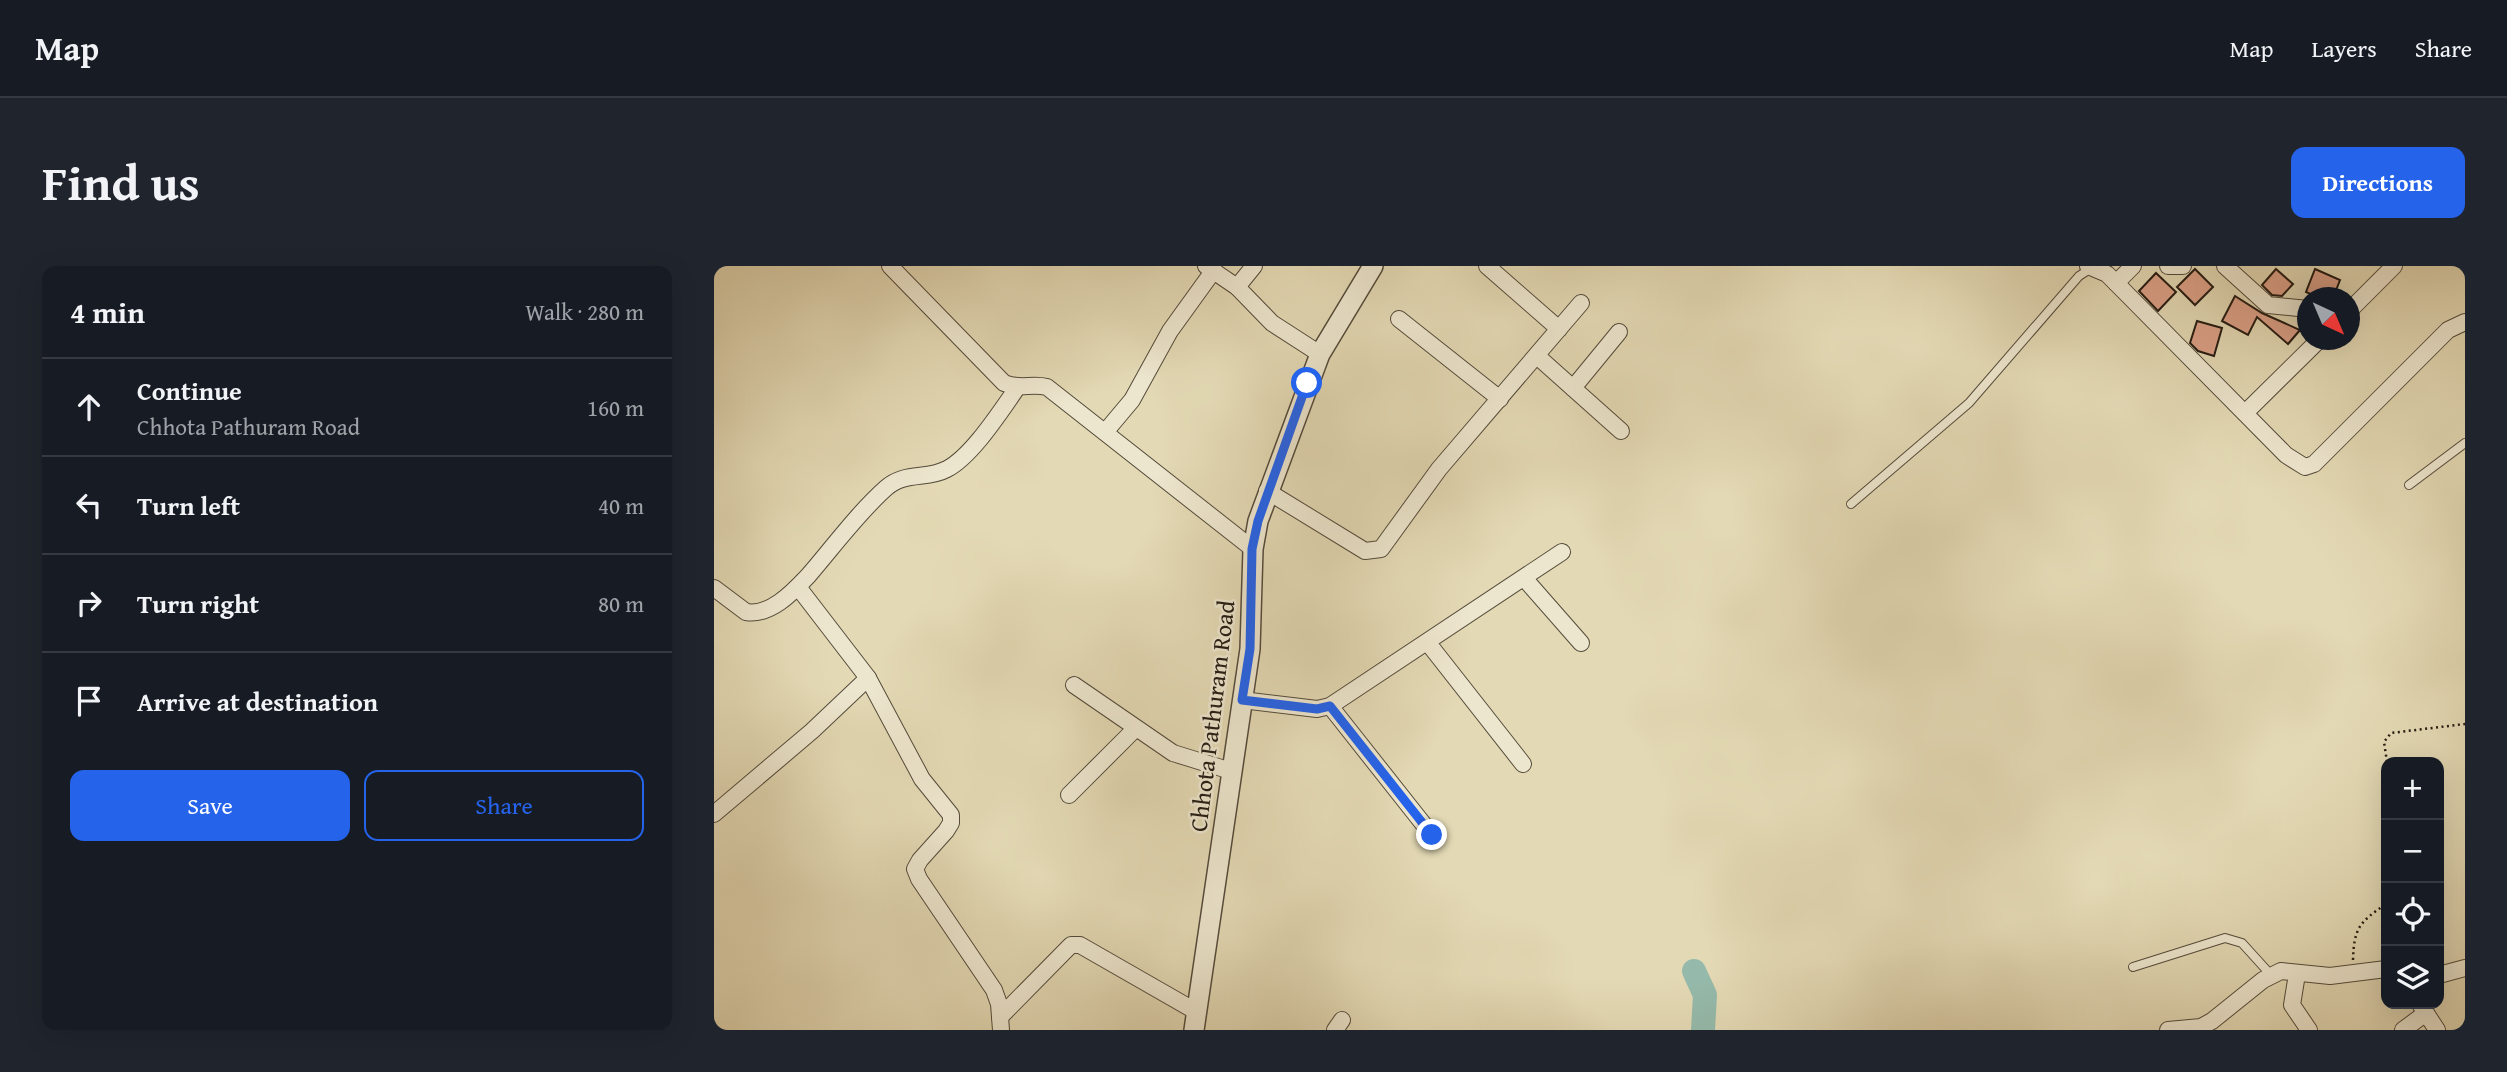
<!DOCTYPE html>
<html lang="en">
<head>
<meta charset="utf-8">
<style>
  :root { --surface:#171b24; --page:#20242c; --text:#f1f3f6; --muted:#9ea1a6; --line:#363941; --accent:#2563eb }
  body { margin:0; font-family:"Gentium Book Plus",serif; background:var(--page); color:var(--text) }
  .controls { position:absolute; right:21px; bottom:21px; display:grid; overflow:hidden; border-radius:14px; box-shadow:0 7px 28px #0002 }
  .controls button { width:63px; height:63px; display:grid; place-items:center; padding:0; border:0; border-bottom:2px solid var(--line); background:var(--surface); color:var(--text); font:35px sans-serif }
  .compass { position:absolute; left:1583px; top:21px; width:63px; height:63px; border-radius:50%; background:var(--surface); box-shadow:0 7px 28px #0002; rotate:136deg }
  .stop { position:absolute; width:21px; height:21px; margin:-16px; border:5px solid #2563eb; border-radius:50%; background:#fff }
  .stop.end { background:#2563eb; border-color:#fff; box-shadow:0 2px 7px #0008 }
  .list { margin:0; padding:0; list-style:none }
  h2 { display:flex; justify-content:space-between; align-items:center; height:91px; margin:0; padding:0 28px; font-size:30px }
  h2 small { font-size:23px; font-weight:400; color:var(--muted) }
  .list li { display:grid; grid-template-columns:46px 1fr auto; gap:21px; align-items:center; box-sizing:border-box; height:98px; padding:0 28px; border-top:2px solid var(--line) }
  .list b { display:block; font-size:26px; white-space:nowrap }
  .list p { margin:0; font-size:23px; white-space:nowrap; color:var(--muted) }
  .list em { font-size:23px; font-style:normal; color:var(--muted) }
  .actions { display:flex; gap:14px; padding:21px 28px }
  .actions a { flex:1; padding:16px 0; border:2px solid var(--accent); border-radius:14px; text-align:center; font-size:24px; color:var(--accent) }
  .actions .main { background:var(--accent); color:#fff }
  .icon { flex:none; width:38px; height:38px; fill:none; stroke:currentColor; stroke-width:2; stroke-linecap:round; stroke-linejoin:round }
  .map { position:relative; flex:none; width:1751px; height:764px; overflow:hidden; border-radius:14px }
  header { display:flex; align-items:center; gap:42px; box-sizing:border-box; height:98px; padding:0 35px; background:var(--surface); border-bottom:2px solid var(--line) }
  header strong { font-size:33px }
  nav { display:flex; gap:38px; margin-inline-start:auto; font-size:24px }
  .intro { display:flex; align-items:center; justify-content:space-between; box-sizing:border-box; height:168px; padding:0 42px }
  h1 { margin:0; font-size:49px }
  .button { padding:18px 32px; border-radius:14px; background:var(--accent); color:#fff; font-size:24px; font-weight:700 }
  main { display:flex; gap:42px; padding:0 42px }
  aside { flex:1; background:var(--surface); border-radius:14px; box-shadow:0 7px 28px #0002 }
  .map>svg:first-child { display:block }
</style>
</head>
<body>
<header>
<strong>Map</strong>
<nav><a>Map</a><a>Layers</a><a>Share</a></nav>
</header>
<div class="intro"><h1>Find us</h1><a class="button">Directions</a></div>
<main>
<aside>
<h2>4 min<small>Walk · 280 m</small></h2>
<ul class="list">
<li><svg class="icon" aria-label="ahead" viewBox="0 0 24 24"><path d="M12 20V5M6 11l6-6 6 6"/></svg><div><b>Continue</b><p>Chhota Pathuram Road</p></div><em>160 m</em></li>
<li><svg class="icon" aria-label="left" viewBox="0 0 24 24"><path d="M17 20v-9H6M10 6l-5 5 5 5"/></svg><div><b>Turn left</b></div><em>40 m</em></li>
<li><svg class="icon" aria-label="right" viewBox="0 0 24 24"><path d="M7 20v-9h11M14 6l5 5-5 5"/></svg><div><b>Turn right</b></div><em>80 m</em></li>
<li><svg class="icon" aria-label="arrive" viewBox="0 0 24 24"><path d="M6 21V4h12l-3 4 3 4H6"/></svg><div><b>Arrive at destination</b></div></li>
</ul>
<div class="actions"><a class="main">Save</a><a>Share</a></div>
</aside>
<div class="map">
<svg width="1751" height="764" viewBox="0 0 1751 764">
  <rect width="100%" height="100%" fill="#e3d9b4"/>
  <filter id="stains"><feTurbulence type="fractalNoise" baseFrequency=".00286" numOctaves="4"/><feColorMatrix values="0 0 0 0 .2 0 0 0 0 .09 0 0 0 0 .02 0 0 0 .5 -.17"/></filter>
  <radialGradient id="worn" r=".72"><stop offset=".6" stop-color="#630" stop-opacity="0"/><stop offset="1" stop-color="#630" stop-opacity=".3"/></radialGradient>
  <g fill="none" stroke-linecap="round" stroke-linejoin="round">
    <!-- river -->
    <polyline stroke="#95baab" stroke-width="24" points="980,705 991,729 989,764"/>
  </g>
  <!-- building -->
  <g fill="#dca188" stroke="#251c13" stroke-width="2">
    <polygon points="1481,3 1499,21 1481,39 1463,21"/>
    <polygon points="1562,3 1579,18 1568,30 1558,29 1548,19"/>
    <polygon points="1601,3 1626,14 1619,32 1605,32 1592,26"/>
    <polygon points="1442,7 1462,26 1444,45 1425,25"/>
    <polygon points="1521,30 1548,47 1586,64 1574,78 1543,51 1534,69 1508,55"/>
    <polygon points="1483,55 1508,62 1500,90 1484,85 1476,77"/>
  </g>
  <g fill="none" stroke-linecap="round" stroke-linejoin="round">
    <!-- service casing -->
    <g stroke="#544b3b" stroke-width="10">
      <g id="service">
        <polyline points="1695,219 1751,177"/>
        <polyline points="1137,238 1255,137 1365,10 1379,1"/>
        <polyline points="1419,701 1511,672 1528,677 1557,709"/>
      </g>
    </g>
    <!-- minor casing -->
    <g stroke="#544b3b" stroke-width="18">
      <g id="minor">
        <path d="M176 0 290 117C306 124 317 117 333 121L539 283"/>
        <polyline points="492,0 523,21 558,57 606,88"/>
        <polyline points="773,0 845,63"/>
        <polyline points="1374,0 1393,8 1402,17 1572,189 1591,201 1600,198 1734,64 1751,56"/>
        <polyline points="1454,0 1469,0"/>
        <polyline points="1511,0 1554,39 1594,43"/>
        <polyline points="1402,17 1419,0"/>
        <polyline points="523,21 540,0"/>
        <polyline points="1636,44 1680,0"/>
        <polyline points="685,53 786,133"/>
        <polyline points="823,90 907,165"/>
        <polyline points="859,122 905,66"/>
        <polyline points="1531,147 1605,74"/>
        <polyline points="392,165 418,134 456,65 500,4"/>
        <polyline points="553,225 651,285 667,283 725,203 867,37"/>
        <polyline points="810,312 867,377"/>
        <polyline points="84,321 154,412 208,513 237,549 237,557 232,565 206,594 201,603 205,613 280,724 285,738 287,764"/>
        <path d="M0 322 32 346C56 350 78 327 94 310 119 281 144 247 172 222 191 205 213 214 233 203 258 190 286 146 303 122"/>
        <polyline points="714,377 809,498"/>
        <polyline points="360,419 459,487 517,505"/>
        <polyline points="528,434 603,443 616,440 848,286"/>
        <polyline points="616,440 718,569"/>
        <polyline points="355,529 421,463"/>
        <polyline points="0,548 98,465 154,412"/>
        <polyline points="1583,708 1578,739 1595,764"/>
        <polyline points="1725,709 1751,702"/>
        <polyline points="1706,738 1723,764"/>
        <polyline points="286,751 357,679 366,679 483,746"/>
        <polyline points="621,764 628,754"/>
        <polyline points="1454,764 1487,761 1498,755 1549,714 1567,705 1616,710 1672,703"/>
        <polyline points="1689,764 1712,747"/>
      </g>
    </g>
    <!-- tertiary casing -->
    <g stroke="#544b3b" stroke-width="22">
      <polyline id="tertiary" points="480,764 536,383 539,283 544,255 606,88 659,0"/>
    </g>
    <!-- path -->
    <g stroke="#251c13" stroke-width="2.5" stroke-dasharray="2 3.5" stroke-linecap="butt">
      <polyline points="1673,496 1670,476 1677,467 1751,458"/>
      <path d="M1639 694C1640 661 1646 656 1672 638"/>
    </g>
    <!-- service -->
    <use href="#service" stroke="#ede6ce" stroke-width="8"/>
    <!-- minor -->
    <use href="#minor" stroke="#ede6ce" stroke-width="16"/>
    <!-- tertiary -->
    <use href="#tertiary" stroke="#ede6ce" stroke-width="19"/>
  </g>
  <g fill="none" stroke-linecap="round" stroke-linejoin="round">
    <!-- route -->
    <polyline stroke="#2563eb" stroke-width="9" points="593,117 544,255 538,283 536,383 528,434 603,443 616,440 718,569"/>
  </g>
  <g text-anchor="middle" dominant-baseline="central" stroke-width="5" stroke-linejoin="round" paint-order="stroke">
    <!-- street labels -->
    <g font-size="24" fill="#251c13" stroke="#ede6ce">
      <text transform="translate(498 450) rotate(-83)">Chhota Pathuram Road</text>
    </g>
  </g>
  <rect width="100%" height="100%" filter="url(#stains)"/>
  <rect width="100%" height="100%" fill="url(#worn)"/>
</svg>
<div class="controls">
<button>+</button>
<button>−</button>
<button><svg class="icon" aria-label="locate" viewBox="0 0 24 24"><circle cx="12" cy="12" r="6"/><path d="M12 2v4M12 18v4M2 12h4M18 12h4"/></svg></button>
<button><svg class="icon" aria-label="layers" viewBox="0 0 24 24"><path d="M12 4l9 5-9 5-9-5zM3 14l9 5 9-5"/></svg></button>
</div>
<svg class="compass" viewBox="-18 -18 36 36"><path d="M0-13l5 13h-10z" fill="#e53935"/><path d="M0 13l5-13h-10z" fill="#9ea1a6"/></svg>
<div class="stop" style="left:593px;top:117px"></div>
<div class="stop end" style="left:718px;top:569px"></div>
</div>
</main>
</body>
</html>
